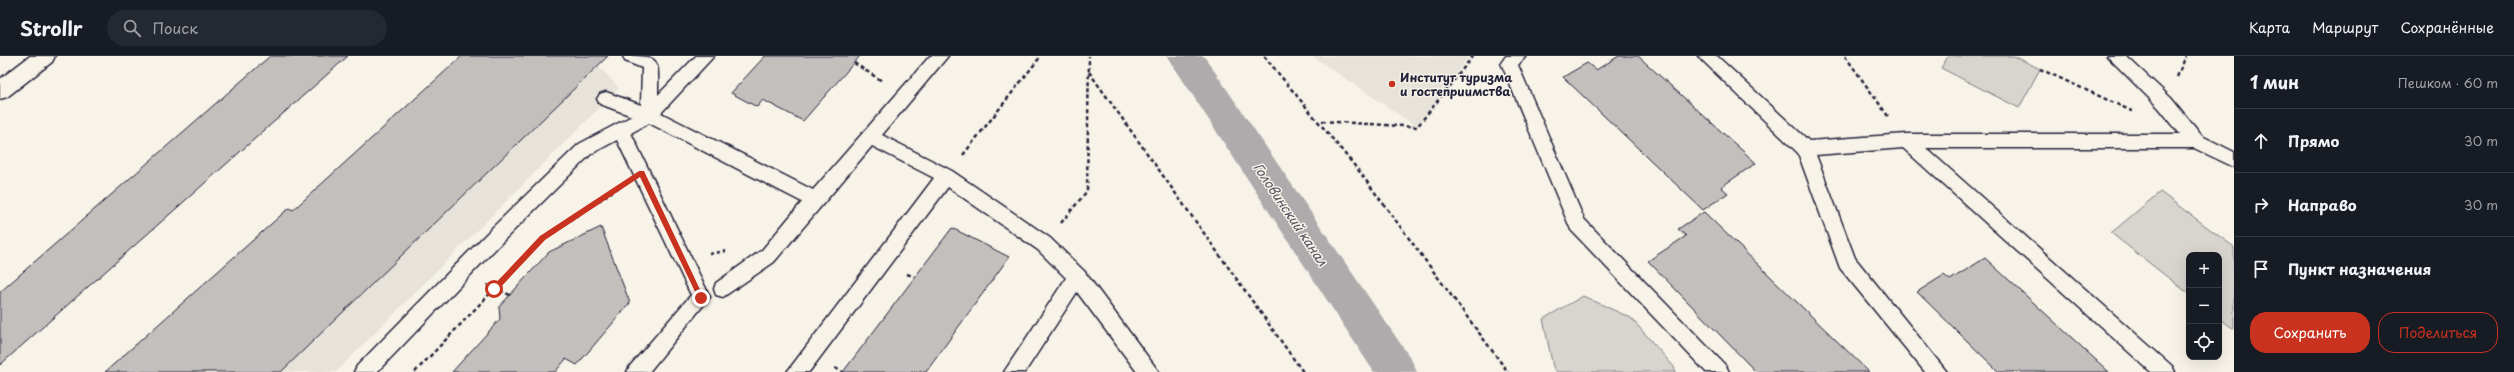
<!DOCTYPE html>
<html lang="ru">
<head>
<meta charset="utf-8">
<style>
  :root { --surface:#171b24; --page:#242831; --text:#f1f3f6; --muted:#9ea1a6; --line:#363941; --accent:#c8321e }
  body { margin:0; font-family:"Playpen Sans",sans-serif; background:var(--page); color:var(--text) }
  .controls { position:absolute; right:12px; bottom:12px; display:grid; overflow:hidden; border-radius:8px; box-shadow:0 4px 16px #0002 }
  .controls button { width:36px; height:36px; display:grid; place-items:center; padding:0; border:0; border-bottom:1px solid var(--line); background:var(--surface); color:var(--text); font:20px sans-serif }
  .stop { position:absolute; width:12px; height:12px; margin:-9px; border:3px solid #c8321e; border-radius:50%; background:#fff }
  .stop.end { background:#c8321e; border-color:#fff; box-shadow:0 1px 4px #0008 }
  .list { margin:0; padding:0; list-style:none }
  h2 { display:flex; justify-content:space-between; align-items:center; height:52px; margin:0; padding:0 16px; font-size:17px }
  h2 small { font-size:13px; font-weight:400; color:var(--muted) }
  .list li { display:grid; grid-template-columns:26px 1fr auto; gap:12px; align-items:center; box-sizing:border-box; height:64px; padding:0 16px; border-top:1px solid var(--line) }
  .list b { display:block; font-size:15px; white-space:nowrap }
  .list em { font-size:13px; font-style:normal; color:var(--muted) }
  .actions { display:flex; gap:8px; padding:12px 16px }
  .actions a { flex:1; padding:9px 0; border:1px solid var(--accent); border-radius:16px; text-align:center; font-size:14px; color:var(--accent) }
  .actions .main { background:var(--accent); color:#fff }
  .icon { flex:none; width:22px; height:22px; fill:none; stroke:currentColor; stroke-width:2; stroke-linecap:round; stroke-linejoin:round }
  .map { position:relative; flex:none; width:2234px; height:316px; overflow:hidden }
  header { display:flex; align-items:center; gap:24px; box-sizing:border-box; height:56px; padding:0 20px; background:var(--surface); border-bottom:1px solid var(--line) }
  header strong { font-size:19px }
  nav { display:flex; gap:22px; margin-inline-start:auto; font-size:14px }
  .search { width:280px; height:36px; background:var(--page); display:flex; align-items:center; gap:10px; box-sizing:border-box; padding:0 14px; border-radius:22px; color:var(--muted); font-size:15px }
  main { display:flex }
  aside { flex:1; background:var(--surface) }
  .map>svg:first-child { display:block }
</style>
</head>
<body>
<header>
<strong>Strollr</strong>
<div class="search"><svg class="icon" aria-label="search" viewBox="0 0 24 24"><circle cx="10" cy="10" r="6"/><path d="M15 15l6 6"/></svg>Поиск</div>
<nav><a>Карта</a><a>Маршрут</a><a>Сохранённые</a></nav>
</header>
<main>
<div class="map">
<svg width="2234" height="316" viewBox="0 0 2234 316">
  <rect width="100%" height="100%" fill="#f7f3e8"/>
  <filter id="ink" filterUnits="userSpaceOnUse"><feTurbulence type="fractalNoise" baseFrequency=".025" numOctaves="2"/><feDisplacementMap in="SourceGraphic" scale="8" xChannelSelector="R" yChannelSelector="G"/><feConvolveMatrix kernelMatrix="1 2 1 2 8 2 1 2 1" color-interpolation-filters="sRGB"/></filter>
  <g filter="url(#ink)">
    <!-- built -->
    <g fill="#e7e3db">
      <polygon points="1312,0 1469,0 1417,71"/>
      <polygon points="598,9 619,32 336,316 241,316"/>
    </g>
    <!-- green -->
    <g fill="#d8d5cf" stroke="#7d7c85">
      <polygon points="1948,0 2014,0 2040,13 2019,52 1941,12"/>
      <polygon points="2160,136 2234,191 2234,273 2219,262 2219,199 2189,199 2189,238 2111,177"/>
      <polygon points="1583,240 1631,262 1674,311 1676,316 1557,316 1553,311 1543,263"/>
    </g>
    <g fill="none" stroke-linecap="round" stroke-linejoin="round">
      <!-- canal -->
      <polygon fill="#aeabad" fill-rule="evenodd" points="1167,0 1204,0 1411,303 1417,316 1374,316"/>
    </g>
    <!-- building -->
    <g fill="#c2bfbd" stroke="#22223b">
      <polygon points="270,0 348,0 0,309 0,236"/>
      <polygon points="462,0 608,0 281,316 105,316 289,152 293,154"/>
      <polygon points="765,0 860,0 803,65 763,44 757,51 731,37"/>
      <polygon points="1619,0 1638,0 1756,107 1721,131 1728,137 1703,154 1563,21 1587,7 1596,14"/>
      <polygon points="1704,156 1869,316 1756,316 1648,205 1686,180 1678,173"/>
      <polygon points="601,171 630,247 577,309 566,303 555,316 452,316 500,263 499,251 549,196"/>
      <polygon points="952,172 1009,201 926,316 843,316"/>
      <polygon points="1985,202 2109,316 1999,316 1917,236 1944,219 1950,224"/>
    </g>
    <g fill="none" stroke-linecap="round" stroke-linejoin="round">
      <!-- service casing -->
      <g stroke="#22223b" stroke-width="3">
        <g id="service">
          <path d="M623 0C662 0 658 2 658 39L696 0H714L661 57 813 134 930 0H948L882 79 952 115 1050 182 1084 215 1159 316H1137L1077 236 1025 316H1004L1066 222 1038 194 948 131 809 316H787L934 122 872 90 774 206 723 241 716 239 714 233 716 227 762 194 802 146 649 67 631 77 710 241 649 316H627L630 310 691 239 617 84 591 98 505 183 377 316H354L357 310 493 171 579 88 632 60 600 48 597 43 600 38 606 36 641 49 642 12 625 5Z"/>
          <polygon points="1506,0 1526,0 1518,9 1584,163 1726,310 1729,316 1706,316 1571,174 1501,7"/>
          <polygon points="1698,0 1717,0 1809,85 1906,78 2180,78 2159,52 2107,0 2126,0 2171,42 2202,80 2234,96 2234,111 2194,92 1926,92 2172,310 2175,316 2151,316 1903,92 1816,99 1855,202 1947,316 1925,316 1840,212 1798,97"/>
        </g>
      </g>
      <!-- secondary casing -->
      <g stroke="#22223b" stroke-width="3">
        <polygon id="secondary" points="30,0 55,0 52,6 7,41 0,43 0,23"/>
      </g>
      <!-- path -->
      <g stroke="#22223b" stroke-width="2.5" stroke-dasharray="4 3" stroke-linecap="butt">
        <polyline points="1264,0 1359,115 1508,316"/>
        <polyline points="1845,0 1888,60"/>
        <polyline points="854,7 882,25"/>
        <polyline points="2040,13 2134,56"/>
        <polyline points="1089,16 1303,316"/>
        <polyline points="2177,21 2186,0"/>
        <polyline points="1322,65 1417,71 1473,0"/>
        <polyline points="963,99 1041,0"/>
        <polyline points="1061,167 1087,135 1089,0"/>
        <polyline points="709,198 726,195"/>
        <polyline points="907,218 915,221"/>
        <polyline points="487,229 510,239"/>
        <polyline points="835,312 843,316"/>
        <polyline points="415,316 543,182 619,131"/>
      </g>
      <!-- service -->
      <use href="#service" fill="#f7f3e8" fill-rule="evenodd"/>
      <!-- secondary -->
      <use href="#secondary" fill="#f7f3e8" fill-rule="evenodd"/>
    </g>
  </g>
  <!-- route -->
  <polygon fill="#c8321e" points="639,115 644,115 704,242 703,244 699,244 640,121 545,184 497,235 492,235 492,231 540,180"/>
  <!-- markers -->
  <circle fill="#c8321e" stroke="#f7f3e8" stroke-width="1.5" cx="1392" cy="28" r="4"/>
  <g text-anchor="middle" dominant-baseline="central" stroke-width="3" stroke-linejoin="round" paint-order="stroke">
    <!-- poi labels -->
    <g font-size="12" font-weight="bold" fill="#22223b" stroke="#f7f3e8" text-anchor="start">
      <text x="1400" y="21">Институт туризма<tspan x="1400" dy="14">и гостеприимства</tspan></text>
    </g>
    <!-- water labels -->
    <g font-size="13" font-style="italic" fill="#535263" stroke="#f7f3e8">
      <text transform="translate(1291 158) rotate(56)">Головинский канал</text>
    </g>
  </g>
</svg>
<div class="controls">
<button>+</button>
<button>−</button>
<button><svg class="icon" aria-label="locate" viewBox="0 0 24 24"><circle cx="12" cy="12" r="6"/><path d="M12 2v4M12 18v4M2 12h4M18 12h4"/></svg></button>
</div>
<div class="stop" style="left:494px;top:233px"></div>
<div class="stop end" style="left:701px;top:242px"></div>
</div>
<aside>
<h2>1 мин<small>Пешком · 60 m</small></h2>
<ul class="list">
<li><svg class="icon" aria-label="ahead" viewBox="0 0 24 24"><path d="M12 20V5M6 11l6-6 6 6"/></svg><div><b>Прямо</b></div><em>30 m</em></li>
<li><svg class="icon" aria-label="right" viewBox="0 0 24 24"><path d="M7 20v-9h11M14 6l5 5-5 5"/></svg><div><b>Направо</b></div><em>30 m</em></li>
<li><svg class="icon" aria-label="arrive" viewBox="0 0 24 24"><path d="M6 21V4h12l-3 4 3 4H6"/></svg><div><b>Пункт назначения</b></div></li>
</ul>
<div class="actions"><a class="main">Сохранить</a><a>Поделиться</a></div>
</aside>
</main>
</body>
</html>
